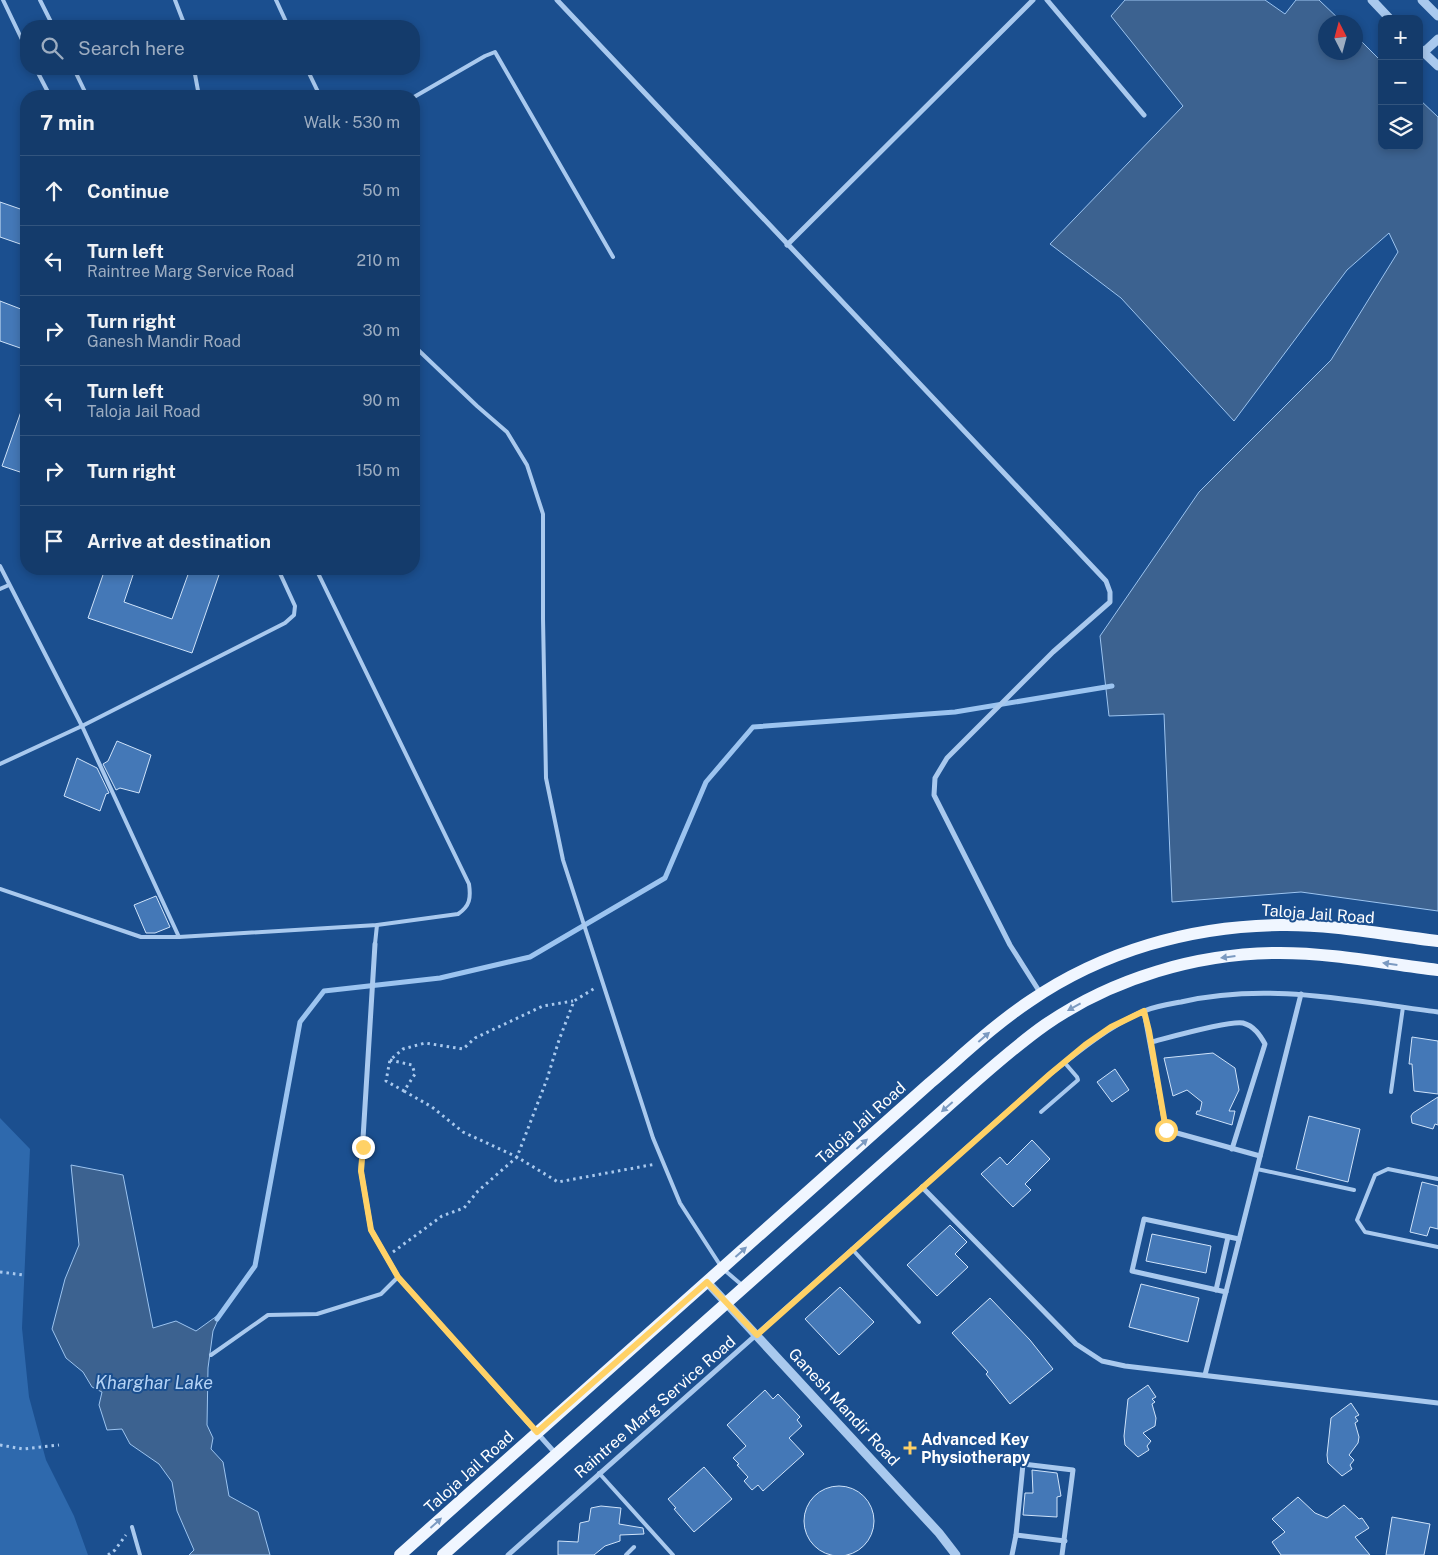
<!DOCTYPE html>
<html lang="en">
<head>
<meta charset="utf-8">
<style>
  :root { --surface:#143b6b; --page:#214673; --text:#f1f3f6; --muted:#9dadc1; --line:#33557e }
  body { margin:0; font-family:"Public Sans",sans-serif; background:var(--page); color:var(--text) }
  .controls { position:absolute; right:15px; top:15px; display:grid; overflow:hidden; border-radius:10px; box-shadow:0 2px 8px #0003 }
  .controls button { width:45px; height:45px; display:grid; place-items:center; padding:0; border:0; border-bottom:1px solid var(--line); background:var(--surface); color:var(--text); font:25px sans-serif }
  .compass { position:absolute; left:1318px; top:15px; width:45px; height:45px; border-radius:50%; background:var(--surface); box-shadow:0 2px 8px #0003; rotate:354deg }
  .stop { position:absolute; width:15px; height:15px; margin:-11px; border:4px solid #ffd166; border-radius:50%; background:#fff }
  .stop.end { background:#ffd166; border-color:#fff; box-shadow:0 1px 5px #0008 }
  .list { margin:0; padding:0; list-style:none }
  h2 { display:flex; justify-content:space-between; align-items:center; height:65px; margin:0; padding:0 20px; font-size:21px }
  h2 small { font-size:16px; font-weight:400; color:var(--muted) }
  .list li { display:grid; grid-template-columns:32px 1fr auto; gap:15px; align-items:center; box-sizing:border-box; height:70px; padding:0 20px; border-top:1px solid var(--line) }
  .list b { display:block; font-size:19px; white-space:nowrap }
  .list p { margin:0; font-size:16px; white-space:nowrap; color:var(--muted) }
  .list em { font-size:16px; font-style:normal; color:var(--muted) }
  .icon { flex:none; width:28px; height:28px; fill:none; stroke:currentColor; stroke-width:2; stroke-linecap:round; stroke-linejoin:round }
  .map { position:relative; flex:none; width:1438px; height:1555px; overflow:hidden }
  .search { position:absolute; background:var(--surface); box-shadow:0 2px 8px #0003; left:20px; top:20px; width:400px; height:55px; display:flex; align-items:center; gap:12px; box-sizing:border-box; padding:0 18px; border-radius:20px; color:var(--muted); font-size:19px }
  .panel { position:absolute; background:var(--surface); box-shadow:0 2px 8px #0003; left:20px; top:90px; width:400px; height:485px; border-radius:20px }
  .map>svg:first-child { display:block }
</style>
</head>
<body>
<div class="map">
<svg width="1438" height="1555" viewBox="0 0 1438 1555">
  <rect width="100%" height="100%" fill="#1b4f8f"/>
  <!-- green -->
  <polygon fill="#2e69ad" points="0,1118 30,1149 22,1328 29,1397 46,1460 74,1516 88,1555 0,1555"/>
  <!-- water -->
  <g fill="#3c6290" stroke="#9cc4f0">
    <polygon points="1125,0 1265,0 1285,14 1296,0 1319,0 1342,22 1326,22 1326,52 1356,52 1356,36 1382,62 1382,146 1419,146 1419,99 1438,117 1438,911 1301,892 1172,902 1164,714 1109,716 1100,636 1199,492 1331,360 1398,252 1389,233 1347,270 1234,421 1121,298 1050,244 1183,106 1111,16"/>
    <polygon points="71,1165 123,1175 153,1328 176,1321 196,1331 221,1313 213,1331 208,1368 207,1425 213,1438 211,1449 223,1462 229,1496 258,1512 270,1555 189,1555 194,1550 177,1511 172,1482 159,1464 130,1444 122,1429 107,1430 99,1405 102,1392 92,1387 83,1372 66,1358 52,1329 65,1279 79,1245"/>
  </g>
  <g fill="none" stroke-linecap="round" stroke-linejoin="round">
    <!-- stream -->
    <polyline stroke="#9cc4f0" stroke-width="5" points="217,1319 255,1266 300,1022 324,991 440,978 530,957 665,878 706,782 753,727 955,712 1112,686"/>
  </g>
  <!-- building -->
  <g fill="#4478b7" stroke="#cfe3fa">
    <polygon points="0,202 26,211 26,246 0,237"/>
    <polygon points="0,301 26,311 26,350 0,341"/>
    <polygon points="24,403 26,404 26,474 2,466"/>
    <polygon points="105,569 135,569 124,602 172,619 190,569 221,569 192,653 88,618"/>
    <polygon points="117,741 151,755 139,793 120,788 116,790 103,764 108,761"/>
    <polygon points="77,758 97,768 109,793 106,794 100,811 64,796"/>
    <polygon points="156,896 170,927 155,933 146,933 134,905"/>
    <polygon points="1412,1037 1438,1041 1438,1094 1414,1091 1412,1064 1409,1064"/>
    <polygon points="1213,1053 1235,1068 1239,1090 1229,1111 1235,1111 1232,1125 1196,1114 1197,1111 1200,1111 1202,1102 1187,1090 1173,1096 1164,1058"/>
    <polygon points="1115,1069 1129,1090 1112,1102 1097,1082"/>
    <polygon points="1438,1097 1438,1125 1435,1124 1433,1129 1412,1123 1411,1116 1413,1113"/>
    <polygon points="1309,1116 1360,1129 1348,1182 1296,1169"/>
    <polygon points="1032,1140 1050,1159 1025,1184 1031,1190 1013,1207 981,1174 1000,1157 1007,1165"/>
    <polygon points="1422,1182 1438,1186 1438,1229 1430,1227 1427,1236 1410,1232"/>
    <polygon points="950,1225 967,1242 955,1254 968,1267 937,1296 907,1265"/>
    <polygon points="1152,1234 1211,1246 1206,1273 1146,1261"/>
    <polygon points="1141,1284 1199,1298 1188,1342 1129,1327"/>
    <polygon points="840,1287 874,1322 839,1355 805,1319"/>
    <polygon points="990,1298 1030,1340 1053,1369 1010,1404 986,1374 988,1372 952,1333"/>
    <polygon points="1148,1385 1156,1397 1152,1399 1155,1402 1152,1404 1156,1418 1155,1426 1143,1433 1151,1441 1147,1446 1149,1450 1138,1457 1125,1445 1124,1436 1128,1399"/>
    <polygon points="765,1390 773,1399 778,1394 800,1417 797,1420 802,1426 789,1438 804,1454 763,1491 758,1485 752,1490 744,1481 748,1477 737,1465 739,1464 733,1458 746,1446 727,1425"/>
    <polygon points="1351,1403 1359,1415 1355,1417 1358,1421 1355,1423 1359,1437 1358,1443 1349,1455 1354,1460 1350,1465 1352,1469 1342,1476 1328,1463 1327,1455 1331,1418"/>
    <polygon points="704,1467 732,1499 694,1532 674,1509 676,1508 668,1499"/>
    <polygon points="1032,1470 1057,1473 1061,1496 1057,1497 1057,1517 1023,1515 1025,1493 1033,1493"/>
    <circle cx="839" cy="1521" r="35"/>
    <polygon points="1298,1497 1315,1513 1327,1518 1344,1505 1359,1519 1362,1518 1369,1528 1355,1537 1370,1555 1281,1555 1272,1542 1285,1532 1272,1519"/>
    <polygon points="601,1506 621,1508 619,1524 643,1528 644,1534 620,1535 620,1541 605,1546 594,1555 558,1555 558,1541 578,1542 580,1523 589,1521 591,1508"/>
    <polygon points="1392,1517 1430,1524 1424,1555 1386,1555"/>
  </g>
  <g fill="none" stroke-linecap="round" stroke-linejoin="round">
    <!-- path -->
    <g stroke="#a9c9ee" stroke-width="3" stroke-dasharray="2.5 4" stroke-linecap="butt">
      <polyline points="390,1060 412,1065 415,1074 404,1091 386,1081 390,1060 403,1049 425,1043 463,1049 475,1038 543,1006 573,1001"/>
      <polyline points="404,1091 432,1107 463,1132 517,1157 558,1182 656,1164"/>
      <polyline points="393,1252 442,1216 464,1208 478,1191 517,1157 547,1079 559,1040 574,1001 595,988"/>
      <polyline points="0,1272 24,1275"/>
      <polyline points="0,1445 23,1449 59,1445"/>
      <polyline points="108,1555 115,1550 126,1535"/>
    </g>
    <!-- service -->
    <g stroke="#a9c9ee" stroke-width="4">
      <polyline points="3,0 26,48"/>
      <polyline points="40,0 53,26"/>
      <polyline points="175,0 185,26"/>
      <polyline points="276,0 288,26"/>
      <polyline points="36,69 50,96"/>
      <polyline points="74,69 87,96"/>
      <polyline points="194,69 199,96"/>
      <polyline points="307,69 320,96"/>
      <polyline points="414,97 485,56 495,52 613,257"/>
      <polyline points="414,346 477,406 507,432 527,465 543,514 543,619 546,778 563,860 653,1138 680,1203 722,1268 743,1286"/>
      <polyline points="0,566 82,726 179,937"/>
      <polyline points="0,589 9,585"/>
      <polyline points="0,764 82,726 285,623 294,615 295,606 278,569"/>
      <path d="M0 889 141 937H179L377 925 458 914C470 906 471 898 469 884L316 569"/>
      <polyline points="375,944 377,925"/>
      <polyline points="1391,1092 1403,1007"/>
      <polyline points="1041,1112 1078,1080 1077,1077 1064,1062"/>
      <polyline points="1257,1169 1354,1190"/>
      <polyline points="1438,1179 1388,1169 1375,1175 1357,1220 1365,1232 1438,1247"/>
      <polyline points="852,1249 919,1322"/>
      <polyline points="211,1355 268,1315 317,1314 381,1294 398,1277"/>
      <polyline points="599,1473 673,1555"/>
      <polyline points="132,1527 140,1555"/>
      <polyline points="626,1555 634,1547"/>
    </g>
    <!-- minor -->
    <g stroke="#a9c9ee" stroke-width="5">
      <polyline points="557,0 1106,581 1110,592 1110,602 1053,652 947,758 935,778 934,795 1010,945 1041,994"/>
      <polyline points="1047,0 1144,115"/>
      <polyline points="787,245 1033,0"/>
      <polyline points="375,944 361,1171 371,1230 398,1277 556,1454"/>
      <polyline points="1144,1011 1166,1130 1260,1156"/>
      <path d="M1151 1042C1167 1038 1230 1020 1243 1023 1254 1026 1260 1035 1265 1044L1232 1149"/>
      <polyline points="922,1187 1076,1344 1102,1361 1125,1366 1438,1403"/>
      <polyline points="1216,1290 1228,1237"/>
      <polyline points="1226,1292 1132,1271 1144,1219 1239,1239"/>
      <polyline points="1205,1375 1301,994"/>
      <polyline points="1016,1535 1065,1541"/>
      <path d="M508 1555 1050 1074C1080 1050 1109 1026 1144 1011 1156 1006 1170 1004 1181 1002 1268 982 1351 1001 1438 1012"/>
      <polyline points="1012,1555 1016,1535 1023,1464 1073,1470 1062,1555"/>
    </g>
    <!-- tertiary -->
    <g stroke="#a9c9ee" stroke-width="9">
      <polyline points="1372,0 1390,19"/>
      <polyline points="1422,0 1438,16"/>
      <polyline points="1419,48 1438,66"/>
      <polyline points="1424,52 1438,39"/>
      <polyline points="707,1282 939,1533 956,1555"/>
    </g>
    <!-- primary -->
    <g stroke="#f0f6ff" stroke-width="12">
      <path d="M400 1555 930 1083C963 1055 994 1025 1030 1001 1103 951 1191 926 1280 925 1333 924 1386 935 1438 941"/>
      <path d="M443 1555 949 1105C981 1077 1011 1049 1045 1025 1113 978 1198 953 1280 953 1333 953 1386 964 1438 970"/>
    </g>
  </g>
  <!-- one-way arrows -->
  <defs><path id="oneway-solid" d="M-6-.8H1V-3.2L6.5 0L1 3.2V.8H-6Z" transform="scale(1.25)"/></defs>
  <g fill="#7b9ac1">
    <use href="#oneway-solid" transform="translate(1228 957) rotate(173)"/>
    <use href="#oneway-solid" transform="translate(1390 964) rotate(-172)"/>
    <use href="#oneway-solid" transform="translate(1074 1007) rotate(151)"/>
    <use href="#oneway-solid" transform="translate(984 1037) rotate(-41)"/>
    <use href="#oneway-solid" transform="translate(947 1107) rotate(139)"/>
    <use href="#oneway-solid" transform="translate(862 1144) rotate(-42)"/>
    <use href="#oneway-solid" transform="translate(741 1252) rotate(-42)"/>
    <use href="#oneway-solid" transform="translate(436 1523) rotate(-42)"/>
  </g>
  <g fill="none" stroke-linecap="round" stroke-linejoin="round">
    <!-- route -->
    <polyline stroke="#ffd166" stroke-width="6" points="363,1147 361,1171 371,1230 398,1277 537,1432 707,1282 757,1335 1050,1074 1085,1045 1111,1027 1144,1011 1149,1031 1166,1130"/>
  </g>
  <!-- markers -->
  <path fill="#ffd166" stroke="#1b4f8f" stroke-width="2" d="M907.5 1440.5h5v5h5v5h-5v5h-5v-5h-5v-5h5z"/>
  <g text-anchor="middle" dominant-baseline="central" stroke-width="4" stroke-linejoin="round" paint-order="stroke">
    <!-- street labels -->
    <g font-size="16" fill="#fff" stroke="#1b4f8f">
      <text transform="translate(1318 914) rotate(4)">Taloja Jail Road</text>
      <text transform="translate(861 1123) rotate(-42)">Taloja Jail Road</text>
      <text transform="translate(655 1407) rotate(-41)">Raintree Marg Service Road</text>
      <text transform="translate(844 1407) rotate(47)">Ganesh Mandir Road</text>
      <text transform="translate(469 1472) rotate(-42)">Taloja Jail Road</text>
    </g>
    <!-- poi labels -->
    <g font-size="16" font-weight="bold" fill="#fff" stroke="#1b4f8f" text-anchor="start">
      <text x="921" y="1439">Advanced Key<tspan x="921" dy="18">Physiotherapy</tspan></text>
    </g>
    <!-- water labels -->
    <g font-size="18" font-style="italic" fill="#b5d3f5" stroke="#1b4f8f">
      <text x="154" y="1382">Kharghar Lake</text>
    </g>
  </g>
</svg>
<div class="controls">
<button>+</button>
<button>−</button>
<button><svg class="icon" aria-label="layers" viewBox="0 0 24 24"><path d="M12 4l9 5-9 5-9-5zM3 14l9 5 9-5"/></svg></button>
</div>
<svg class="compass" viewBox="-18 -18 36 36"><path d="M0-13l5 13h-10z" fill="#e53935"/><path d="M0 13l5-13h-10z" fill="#9dadc1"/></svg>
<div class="stop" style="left:1166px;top:1130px"></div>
<div class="stop end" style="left:363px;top:1147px"></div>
<div class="search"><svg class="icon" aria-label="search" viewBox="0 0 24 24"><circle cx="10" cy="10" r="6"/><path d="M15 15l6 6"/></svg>Search here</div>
<section class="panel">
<h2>7 min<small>Walk · 530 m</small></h2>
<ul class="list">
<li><svg class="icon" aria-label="ahead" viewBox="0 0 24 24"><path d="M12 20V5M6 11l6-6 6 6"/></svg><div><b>Continue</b></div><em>50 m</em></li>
<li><svg class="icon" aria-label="left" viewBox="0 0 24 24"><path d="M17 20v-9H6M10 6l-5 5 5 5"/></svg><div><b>Turn left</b><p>Raintree Marg Service Road</p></div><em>210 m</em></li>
<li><svg class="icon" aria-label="right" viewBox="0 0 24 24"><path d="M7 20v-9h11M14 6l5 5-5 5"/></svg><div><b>Turn right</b><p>Ganesh Mandir Road</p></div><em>30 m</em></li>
<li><svg class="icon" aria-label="left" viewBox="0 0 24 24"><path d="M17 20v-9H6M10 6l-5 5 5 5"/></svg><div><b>Turn left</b><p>Taloja Jail Road</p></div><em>90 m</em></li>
<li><svg class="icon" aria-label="right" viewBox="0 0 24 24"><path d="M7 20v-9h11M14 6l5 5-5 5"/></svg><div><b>Turn right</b></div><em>150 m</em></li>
<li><svg class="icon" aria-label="arrive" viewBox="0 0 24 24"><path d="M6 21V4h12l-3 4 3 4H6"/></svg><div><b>Arrive at destination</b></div></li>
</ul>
</section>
</div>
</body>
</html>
